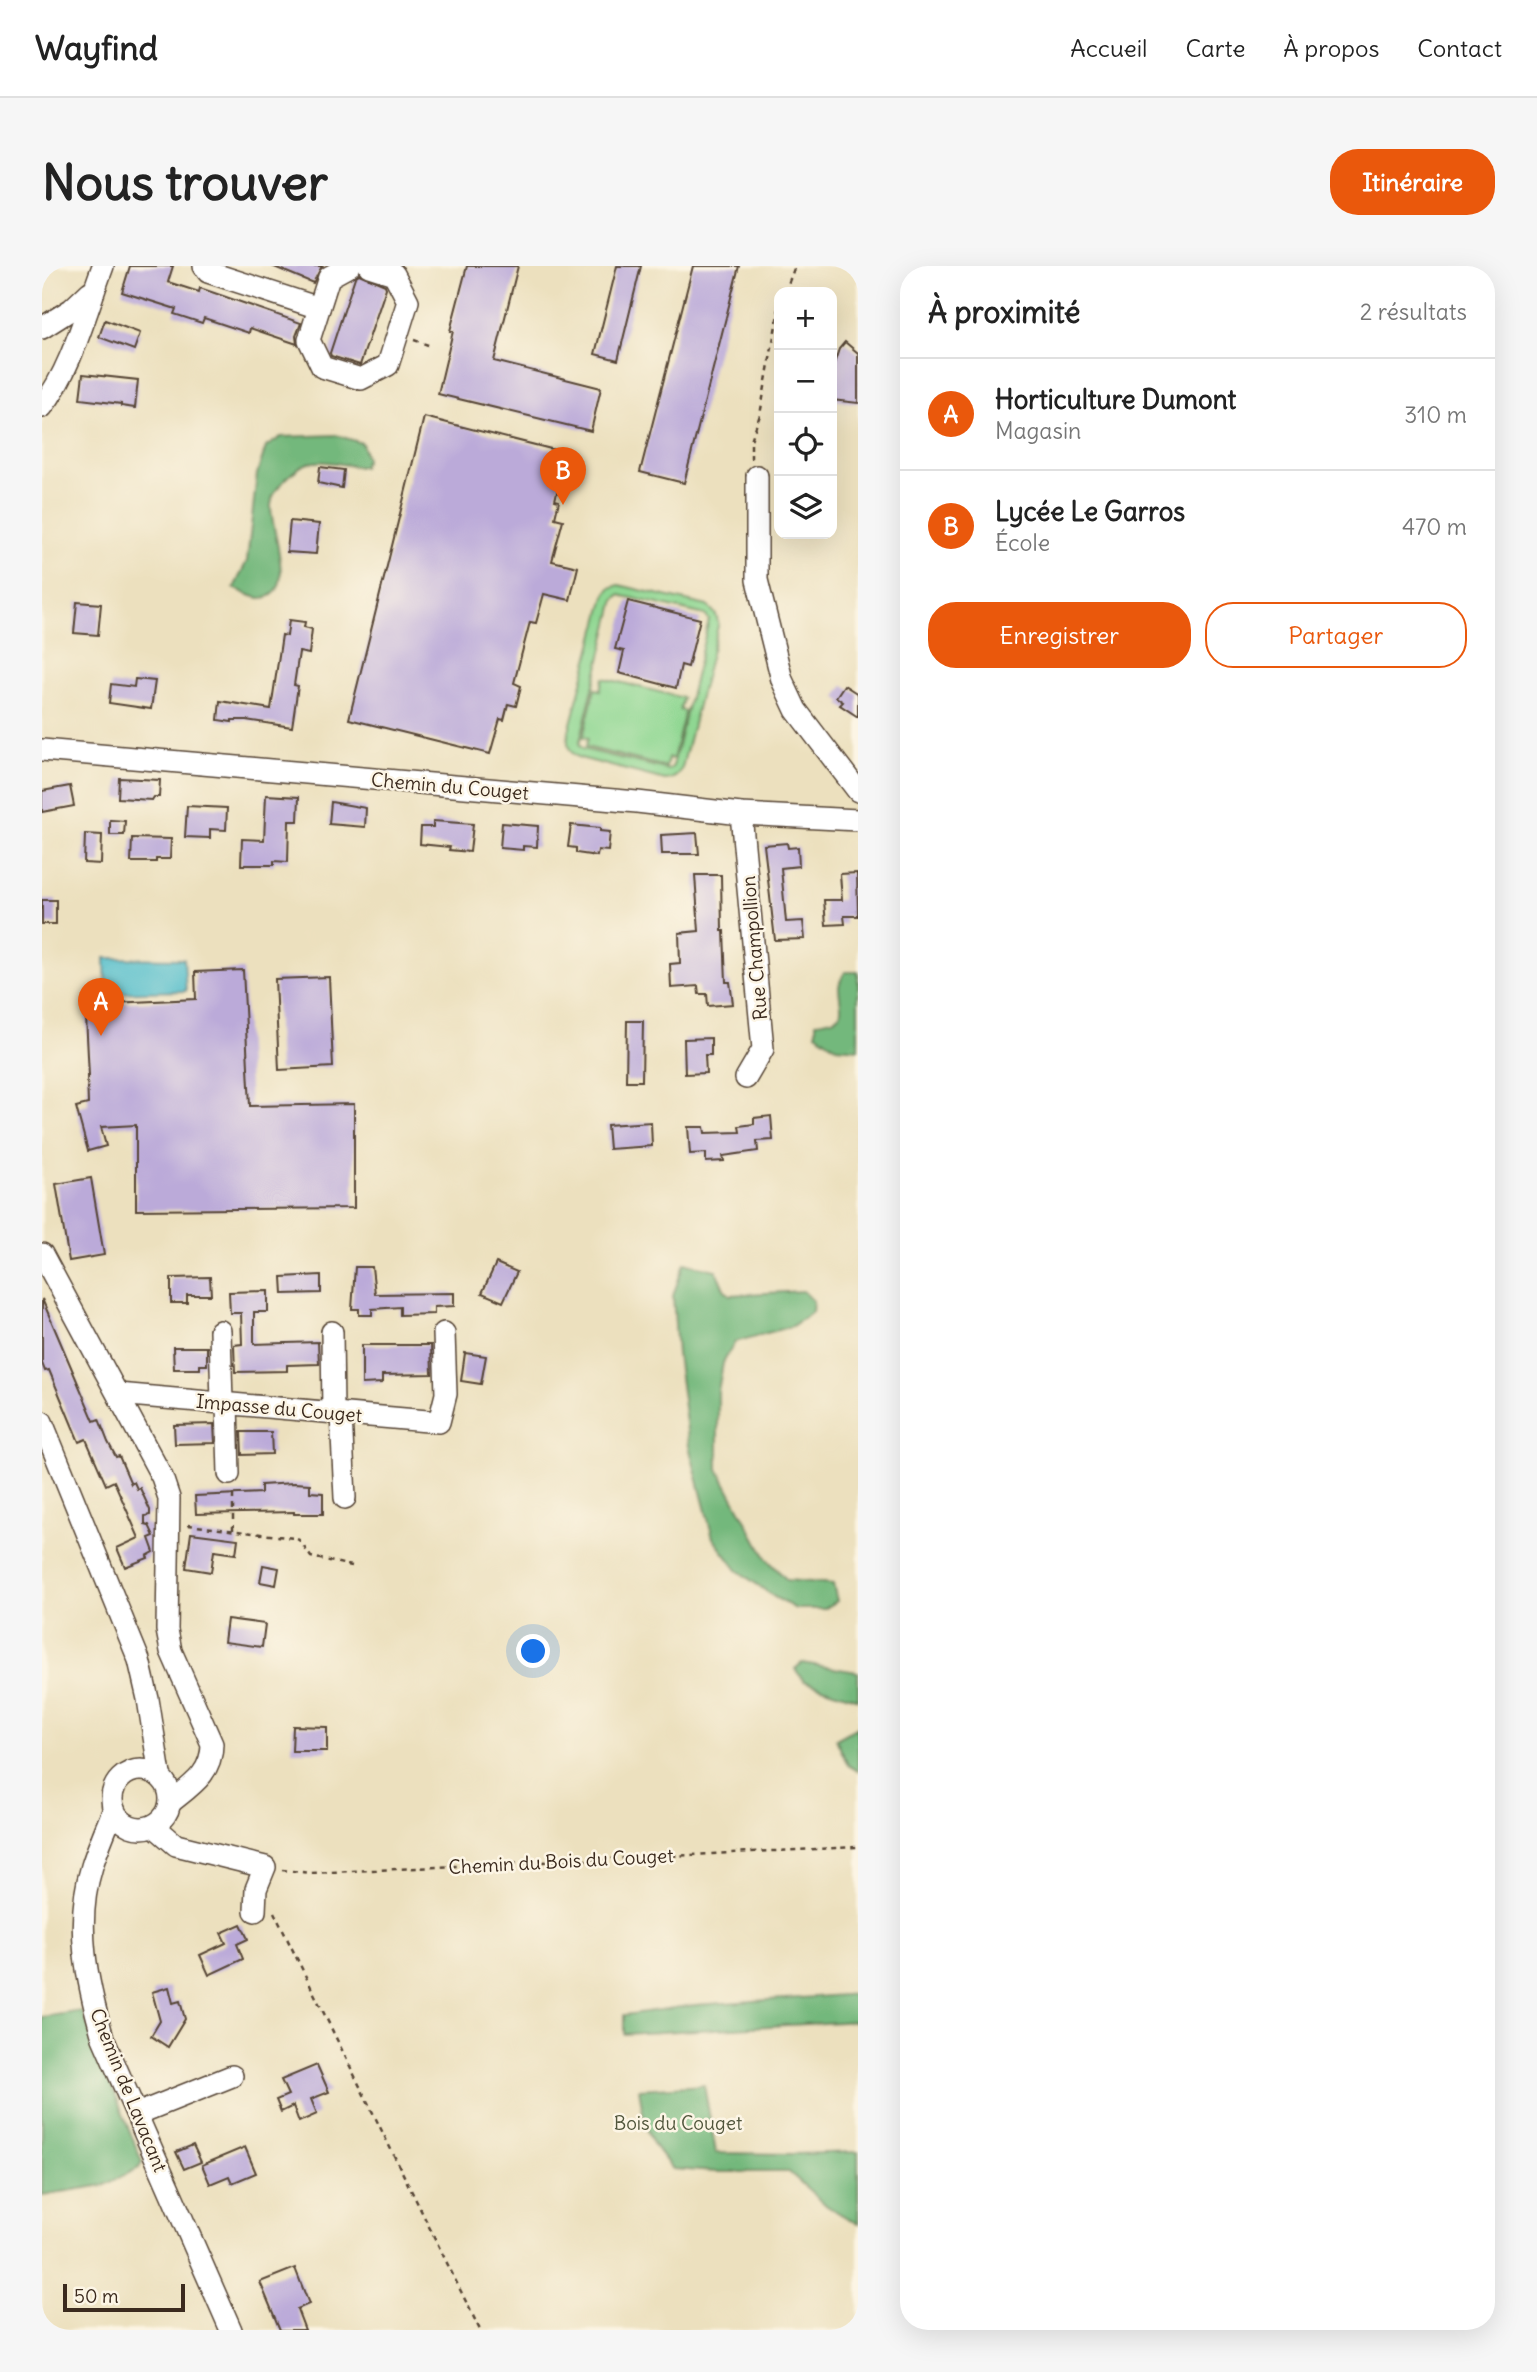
<!DOCTYPE html>
<html lang="fr">
<head>
<meta charset="utf-8">
<style>
  :root { --surface:#fff; --page:#f6f6f6; --text:#222; --muted:#767676; --line:#e0e0e0; --accent:#ea580c }
  body { margin:0; font-family:Delius,sans-serif; background:var(--page); color:var(--text) }
  .controls { position:absolute; right:21px; top:21px; display:grid; overflow:hidden; border-radius:14px; box-shadow:0 7px 28px #0002 }
  .controls button { width:63px; height:63px; display:grid; place-items:center; padding:0; border:0; border-bottom:2px solid var(--line); background:var(--surface); color:var(--text); font:35px sans-serif }
  .scale { position:absolute; left:21px; bottom:18px; width:122px; box-sizing:border-box; padding-left:7px; border:4px solid #3b2a1e; border-top:0; font-size:19px; line-height:24px; white-space:nowrap; color:#3b2a1e; -webkit-text-stroke:5px #fcf5e5; paint-order:stroke }
  .you { position:absolute; left:492px; top:1386px; width:24px; height:24px; margin:-18px; border:5px solid #fff; border-radius:50%; background:#1a73e8; box-shadow:0 0 0 10px #1a73e833 }
  .badge { display:grid; place-items:center; width:46px; height:46px; border-radius:50%; background:var(--accent); color:#fff; font-size:23px; font-weight:700 }
  .pin { position:absolute; translate:-50% -58px; filter:drop-shadow(0 2px 4px #0008) }
  .pin::after { content:''; position:absolute; top:37px; width:24px; height:21px; background:inherit; clip-path:polygon(0 0,100% 0,50% 100%) }
  .list { margin:0; padding:0; list-style:none }
  h2 { display:flex; justify-content:space-between; align-items:center; height:91px; margin:0; padding:0 28px; font-size:30px }
  h2 small { font-size:23px; font-weight:400; color:var(--muted) }
  .list li { display:grid; grid-template-columns:46px 1fr auto; gap:21px; align-items:center; box-sizing:border-box; height:112px; padding:0 28px; border-top:2px solid var(--line) }
  .list b { display:block; font-size:26px; white-space:nowrap }
  .list p { margin:0; font-size:23px; white-space:nowrap; color:var(--muted) }
  .list em { font-size:23px; font-style:normal; color:var(--muted) }
  .actions { display:flex; gap:14px; padding:21px 28px }
  .actions a { flex:1; padding:16px 0; border:2px solid var(--accent); border-radius:28px; text-align:center; font-size:24px; color:var(--accent) }
  .actions .main { background:var(--accent); color:#fff }
  .icon { flex:none; width:38px; height:38px; fill:none; stroke:currentColor; stroke-width:2; stroke-linecap:round; stroke-linejoin:round }
  .map { position:relative; flex:none; width:816px; height:2064px; overflow:hidden; border-radius:28px }
  header { display:flex; align-items:center; gap:42px; box-sizing:border-box; height:98px; padding:0 35px; background:var(--surface); border-bottom:2px solid var(--line) }
  header strong { font-size:33px }
  nav { display:flex; gap:38px; margin-inline-start:auto; font-size:24px }
  .intro { display:flex; align-items:center; justify-content:space-between; box-sizing:border-box; height:168px; padding:0 42px }
  h1 { margin:0; font-size:49px }
  .button { padding:18px 32px; border-radius:28px; background:var(--accent); color:#fff; font-size:24px; font-weight:700 }
  main { display:flex; gap:42px; padding:0 42px }
  aside { flex:1; background:var(--surface); border-radius:28px; box-shadow:0 7px 28px #0002 }
  .map>svg:first-child { display:block }
</style>
</head>
<body>
<header>
<strong>Wayfind</strong>
<nav><a>Accueil</a><a>Carte</a><a>À propos</a><a>Contact</a></nav>
</header>
<div class="intro"><h1>Nous trouver</h1><a class="button">Itinéraire</a></div>
<main>
<div class="map">
<svg width="816" height="2064" viewBox="0 0 816 2064">
  <rect width="100%" height="100%" fill="#fcf5e5"/>
  <filter id="ink" filterUnits="userSpaceOnUse"><feTurbulence type="fractalNoise" baseFrequency=".0143" numOctaves="2"/><feDisplacementMap in="SourceGraphic" scale="14" xChannelSelector="R" yChannelSelector="G"/><feConvolveMatrix kernelMatrix="1 2 1 2 8 2 1 2 1" color-interpolation-filters="sRGB"/></filter>
  <filter id="wash" filterUnits="userSpaceOnUse"><feTurbulence type="fractalNoise" baseFrequency=".00686" numOctaves="4" result="noise"/><feDisplacementMap in="SourceGraphic" scale="28" xChannelSelector="R" yChannelSelector="G"/><feGaussianBlur stdDeviation="1.57" result="paint"/><feColorMatrix in="noise" values="0 0 0 0 0 0 0 0 0 0 0 0 0 0 0 0 0 1.4 0 .05"/><feComposite in="paint" operator="in"/></filter>
  <g filter="url(#wash)">
    <rect width="100%" height="100%" fill="#ece0be"/>
    <!-- green -->
    <g fill="#8fd792" stroke="#658058" stroke-width="2" fill-rule="evenodd">
      <path d="M577 319 665 340C673 346 676 350 676 360L640 502C636 510 632 513 623 514L538 492C527 487 525 480 526 469L563 330 568 322ZM577 329 663 349 667 354 631 500 627 504 541 483 537 479 573 333Z"/>
      <polygon points="561,412 641,432 638,444 643,445 631,493 626,492 624,501 544,481 546,472 541,471 553,423 558,424"/>
    </g>
    <!-- forest -->
    <g fill="#73b87c" stroke="#57714d" stroke-width="2">
      <path d="M294 169 320 177 324 192 321 201C305 200 288 194 272 196 261 197 253 204 245 212 237 219 230 227 229 239 227 260 259 334 217 332 209 331 199 325 192 322L205 295 215 208 224 181 239 171Z"/>
      <path d="M803 706H816V783L794 781 774 767V756C806 752 799 748 797 722 797 717 800 711 803 706Z"/>
      <polygon points="642,997 674,1004 682,1023 688,1029 761,1025 771,1035 770,1046 750,1060 693,1076 681,1097 676,1125 676,1203 724,1292 745,1314 791,1318 795,1335 782,1343 754,1343 732,1331 695,1304 671,1272 647,1180 635,1088 631,1030"/>
      <polygon points="760,1397 816,1406 816,1433 762,1415 753,1403"/>
      <polygon points="816,1461 816,1505 806,1499 794,1473"/>
      <polygon points="816,1728 816,1755 582,1768 582,1749 653,1739"/>
      <polygon points="40,1745 100,1896 97,1902 63,1919 0,1929 0,1751"/>
      <path d="M662 1819 674 1887 752 1888 816 1886V1958L785 1940 747 1906H674L631 1903C602 1871 604 1863 597 1823Z"/>
    </g>
    <!-- water -->
    <polygon fill="#51bdcb" stroke="#467474" stroke-width="2" points="63,692 142,693 144,725 64,727"/>
    <g id="blocks">
      <!-- building -->
      <g fill="#bbaad9">
        <polygon points="88,0 131,0 126,16 157,26 158,22 259,57 254,70 255,78 208,62 207,67 162,52 160,57 132,48 134,43 80,26"/>
        <polygon points="230,0 280,0 271,17"/>
        <polygon points="425,0 476,0 452,95 559,122 549,165 396,128 411,65 408,65"/>
        <polygon points="575,0 599,0 576,94 553,88"/>
        <polygon points="651,0 697,0 642,217 598,206"/>
        <polygon points="317,8 343,19 344,22 318,99 289,90 288,87 313,11"/>
        <polygon points="63,54 98,67 92,84 57,71"/>
        <polygon points="803,76 816,87 816,137 790,134 790,104 797,83"/>
        <polygon points="41,108 96,114 93,142 79,140 79,138 38,133"/>
        <polygon points="382,151 525,187 513,234 517,235 513,252 521,254 510,295 536,301 528,334 502,328 494,357 488,356 472,417 479,420 474,440 466,438 462,454 458,453 448,488 307,453"/>
        <polygon points="278,201 302,204 300,222 276,217"/>
        <polygon points="248,255 277,258 274,288 245,286"/>
        <polygon points="586,335 658,353 646,401 639,399 634,422 577,407 582,385 573,383"/>
        <polygon points="35,336 59,338 56,369 32,367"/>
        <polygon points="247,354 263,356 262,361 270,363 267,388 257,386 252,419 256,420 250,461 204,454 190,454 190,456 176,454 178,435 229,443 240,369 245,370"/>
        <polygon points="93,413 113,415 109,443 67,437 69,418 92,421"/>
        <polygon points="802,419 816,428 816,451 798,439 801,436 794,431"/>
        <polygon points="77,512 118,514 117,531 112,531 110,534 76,532"/>
        <polygon points="28,520 32,540 0,546 0,525"/>
        <polygon points="224,529 257,531 256,555 247,555 246,596 232,595 232,599 199,599 200,573 222,574"/>
        <polygon points="289,536 324,542 323,561 287,558"/>
        <polygon points="145,540 185,542 184,564 168,563 168,572 143,571"/>
        <polygon points="68,554 83,555 82,569 68,569"/>
        <polygon points="391,555 431,558 428,586 407,584 408,581 378,578 379,561 391,561"/>
        <polygon points="460,557 496,560 495,581 481,580 481,584 458,582"/>
        <polygon points="529,559 558,562 558,565 568,566 566,585 556,584 555,590 534,587 534,582 526,581"/>
        <polygon points="655,567 657,588 620,588 619,569"/>
        <polygon points="43,568 60,569 59,598 42,597"/>
        <polygon points="90,572 129,573 128,593 114,593 114,596 89,596"/>
        <polygon points="745,577 746,582 756,581 757,600 739,602 744,656 761,655 763,673 733,674 722,579"/>
        <polygon points="815,607 816,650 802,650 803,658 784,659 782,634 800,634 798,608"/>
        <polygon points="653,609 679,609 680,665 682,665 684,716 688,716 691,738 666,740 665,728 657,728 656,720 629,722 628,698 638,697 637,667 657,665"/>
        <rect x="0" y="634" width="14" height="24"/>
        <polygon points="201,704 208,840 312,838 312,942 94,944 94,859 59,861 64,880 46,885 34,841 46,838 45,810 47,810 44,750 51,750 50,738 154,733 153,706"/>
        <polygon points="287,711 291,801 237,804 233,713"/>
        <polygon points="585,755 601,755 600,815 584,815"/>
        <polygon points="669,772 669,789 663,789 664,807 643,808 642,773"/>
        <polygon points="729,850 731,874 715,875 716,885 681,890 682,895 664,896 664,887 648,888 646,861 662,861 663,867 698,866 697,860 712,858 712,852"/>
        <polygon points="609,856 610,880 567,883 565,859"/>
        <polygon points="49,912 62,989 27,995 14,918"/>
        <polygon points="454,997 475,1006 461,1036 440,1027"/>
        <polygon points="313,1001 330,1001 333,1028 412,1027 412,1040 392,1041 392,1048 358,1049 358,1041 330,1043 330,1049 317,1049 317,1043 310,1043"/>
        <polygon points="279,1009 279,1027 241,1028 240,1011"/>
        <polygon points="168,1011 169,1029 145,1029 145,1037 129,1037 129,1012"/>
        <polygon points="226,1025 226,1046 212,1046 212,1078 276,1076 277,1098 245,1099 245,1105 193,1106 192,1079 200,1078 199,1047 188,1047 187,1026"/>
        <polygon points="0,1033 52,1155 57,1153 66,1176 74,1191 77,1190 89,1218 92,1216 95,1223 98,1222 108,1244 108,1249 103,1250 103,1258 107,1259 112,1270 107,1272 112,1286 105,1290 106,1292 83,1301 75,1282 97,1272 72,1215 64,1219 44,1173 37,1176 7,1104 3,1105 0,1097"/>
        <polygon points="320,1079 389,1079 390,1108 340,1109 340,1117 320,1118"/>
        <polygon points="131,1081 165,1081 165,1099 158,1099 158,1103 132,1103"/>
        <polygon points="423,1087 444,1090 439,1118 419,1115"/>
        <polygon points="172,1158 173,1177 133,1178 132,1159"/>
        <polygon points="199,1166 229,1166 230,1188 200,1189"/>
        <polygon points="252,1217 268,1218 268,1226 281,1227 281,1248 252,1248 252,1246 154,1248 153,1230 219,1227 219,1219"/>
        <polygon points="149,1267 196,1273 194,1288 172,1285 169,1306 144,1302"/>
        <polygon points="221,1299 237,1302 234,1319 218,1316"/>
        <polygon points="185,1353 223,1358 220,1381 182,1376"/>
        <polygon points="251,1460 285,1461 285,1485 250,1485"/>
        <polygon points="199,1658 206,1673 195,1678 201,1693 167,1709 158,1689 184,1677 179,1667"/>
        <polygon points="127,1721 131,1737 138,1735 143,1753 126,1781 109,1770 118,1755 110,1726"/>
        <polygon points="275,1799 287,1826 269,1833 275,1848 257,1856 251,1840 239,1846 234,1834 246,1829 239,1814"/>
        <polygon points="151,1879 159,1896 142,1903 134,1886"/>
        <polygon points="203,1881 214,1907 190,1917 187,1910 168,1918 160,1899"/>
        <polygon points="253,2002 267,2038 255,2043 263,2064 238,2064 218,2016"/>
      </g>
    </g>
  </g>
  <g filter="url(#ink)">
    <use href="#blocks" fill-opacity="0" stroke="#564536" stroke-width="2"/>
    <g fill="none" stroke-linecap="round" stroke-linejoin="round">
      <!-- minor casing -->
      <g stroke="#564536" stroke-width="24">
        <g id="minor">
          <polyline points="162,0 166,6 277,42"/>
          <polyline points="307,0 287,11 267,74 280,101 319,113 346,99 366,35 352,8 327,0"/>
          <polyline points="0,62 30,43 48,26"/>
          <path d="M0 141C30 103 44 45 61 0"/>
          <polyline points="715,210 715,314 740,414 754,444 816,525"/>
          <polyline points="0,484 595,536 699,548 816,554"/>
          <polyline points="699,548 721,783 704,812"/>
          <path d="M0 988 120 1211 127 1232 125 1364 129 1385 170 1478C170 1507 150 1519 129 1536"/>
          <polyline points="178,1065 180,1137"/>
          <polyline points="290,1066 291,1147"/>
          <polyline points="76,1128 397,1156 404,1128 402,1067"/>
          <polyline points="185,1138 187,1208"/>
          <polyline points="299,1148 303,1232"/>
          <polyline points="0,1156 97,1394 106,1433 118,1509"/>
          <circle cx="99" cy="1533" r="29"/>
          <path d="M72 1543C64 1562 56 1581 50 1600 32 1658 45 1716 61 1772L189 2064"/>
          <polyline points="112,1560 134,1579 223,1601 214,1623 213,1645"/>
          <polyline points="95,1848 190,1810"/>
        </g>
      </g>
      <!-- path -->
      <g stroke="#564536" stroke-width="2.5" stroke-dasharray="5 5" stroke-linecap="butt">
        <polyline points="743,26 753,0"/>
        <polyline points="372,74 389,80"/>
        <polyline points="709,193 709,174 718,149 737,42"/>
        <polyline points="146,1259 252,1272 257,1274 269,1291 310,1300"/>
        <polyline points="191,1264 191,1226"/>
        <polyline points="240,1604 269,1607 816,1581"/>
        <polyline points="232,1646 438,2064"/>
      </g>
      <!-- minor -->
      <use href="#minor" stroke="#fff" stroke-width="21"/>
    </g>
  </g>
  <g text-anchor="middle" dominant-baseline="central" stroke-width="5" stroke-linejoin="round" paint-order="stroke">
    <!-- street labels -->
    <g font-size="19" fill="#3b2a1e" stroke="#fcf5e5">
      <text transform="translate(408 520) rotate(5)">Chemin du Couget</text>
      <text transform="translate(712 682) rotate(-95)">Rue Champollion</text>
      <text transform="translate(237 1142) rotate(5)">Impasse du Couget</text>
      <text transform="translate(519 1595) rotate(-3)">Chemin du Bois du Couget</text>
      <text transform="translate(87 1824) rotate(68)">Chemin de Lavacant</text>
    </g>
    <!-- park labels -->
    <g font-size="19" fill="#50553b" stroke="#fcf5e5">
      <text x="636" y="1857">Bois du Couget</text>
    </g>
  </g>
</svg>
<div class="controls">
<button>+</button>
<button>−</button>
<button><svg class="icon" aria-label="locate" viewBox="0 0 24 24"><circle cx="12" cy="12" r="6"/><path d="M12 2v4M12 18v4M2 12h4M18 12h4"/></svg></button>
<button><svg class="icon" aria-label="layers" viewBox="0 0 24 24"><path d="M12 4l9 5-9 5-9-5zM3 14l9 5 9-5"/></svg></button>
</div>
<div class="scale">50 m</div>
<div class="you"></div>
<div class="pin badge" style="left:59px;top:770px">A</div>
<div class="pin badge" style="left:521px;top:239px">B</div>
</div>
<aside>
<h2>À proximité<small>2 résultats</small></h2>
<ul class="list">
<li><span class="badge">A</span><div><b>Horticulture Dumont</b><p>Magasin</p></div><em>310 m</em></li>
<li><span class="badge">B</span><div><b>Lycée Le Garros</b><p>École</p></div><em>470 m</em></li>
</ul>
<div class="actions"><a class="main">Enregistrer</a><a>Partager</a></div>
</aside>
</main>
</body>
</html>
